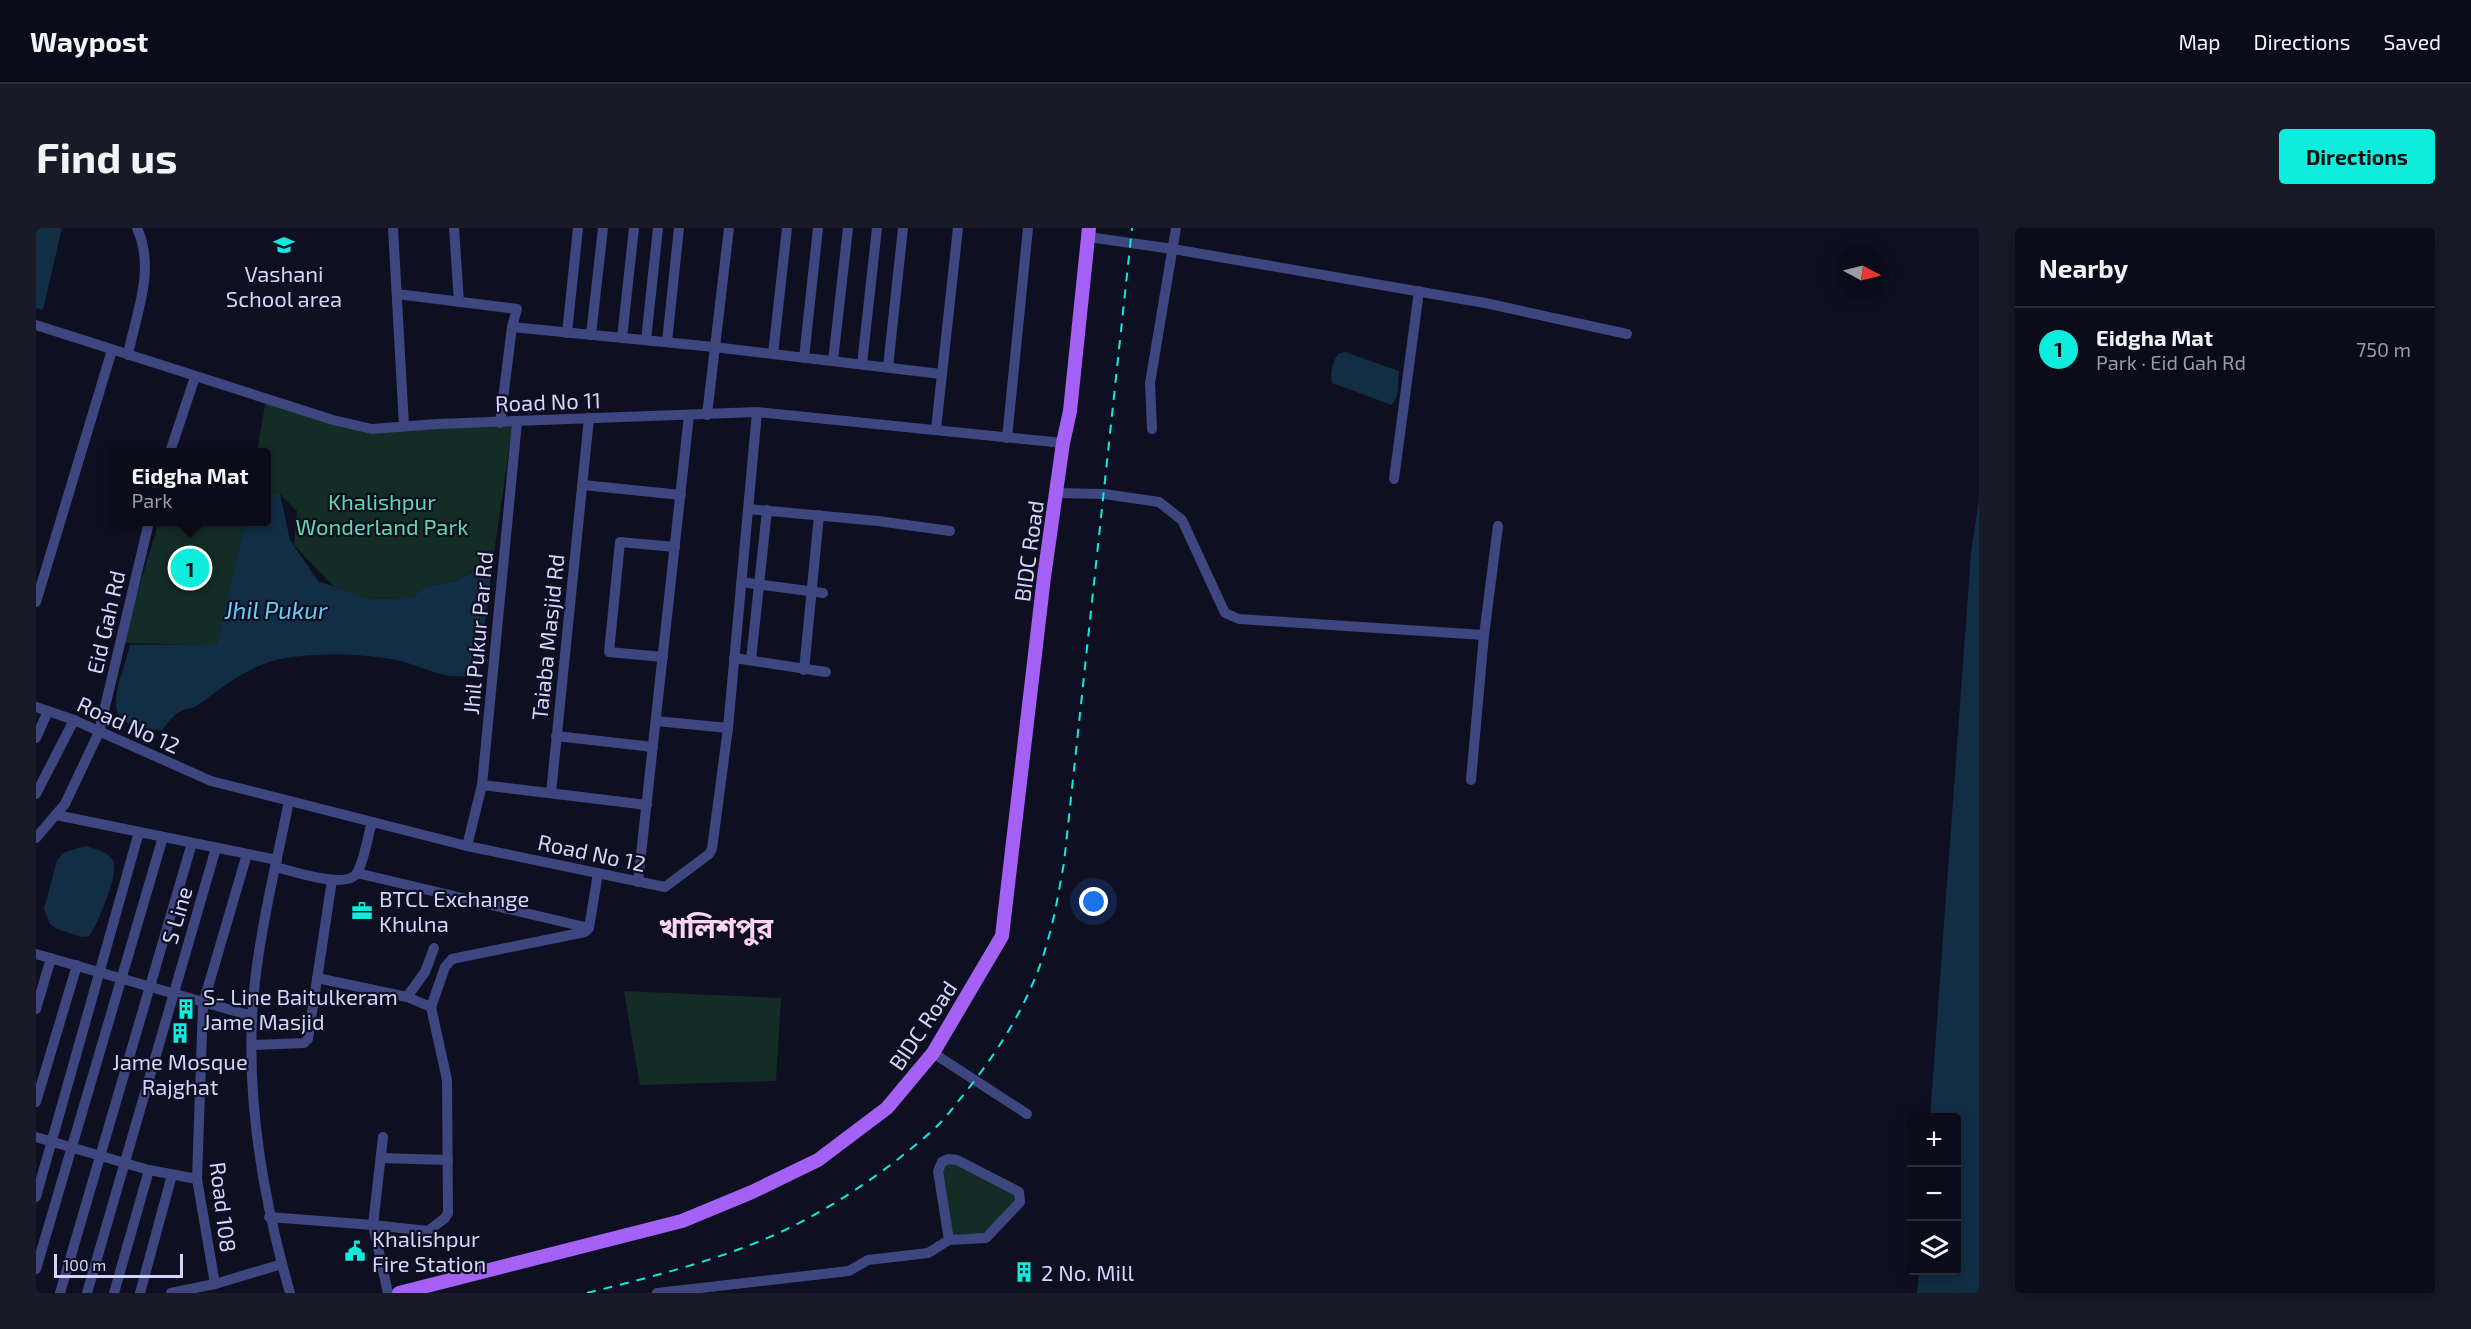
<!DOCTYPE html>
<html lang="en">
<head>
<meta charset="utf-8">
<style>
  :root { --surface:#0b0b1a; --page:#191927; --text:#f1f3f6; --muted:#9a9ba2; --line:#2b2b39; --accent:#0eeddd }
  body { margin:0; font-family:"Exo 2","Noto Sans Bengali",sans-serif; background:var(--page); color:var(--text) }
  .controls { position:absolute; right:18px; bottom:18px; display:grid; overflow:hidden; border-radius:6px; box-shadow:0 3px 15px #0003 }
  .controls button { width:54px; height:54px; display:grid; place-items:center; padding:0; border:0; border-bottom:2px solid var(--line); background:var(--surface); color:var(--text); font:30px sans-serif }
  .compass { position:absolute; left:1799px; top:18px; width:54px; height:54px; border-radius:50%; background:var(--surface); box-shadow:0 3px 15px #0003; rotate:97deg }
  .scale { position:absolute; left:18px; bottom:15px; width:129px; box-sizing:border-box; padding-left:6px; border:3px solid #d3d5fc; border-top:0; font-size:16px; line-height:21px; white-space:nowrap; color:#d3d5fc; -webkit-text-stroke:4px #0f0f22; paint-order:stroke }
  .you { position:absolute; left:1058px; top:674px; width:21px; height:21px; margin:-15px; border:4px solid #fff; border-radius:50%; background:#1a73e8; box-shadow:0 0 0 9px #1a73e833 }
  .badge { display:grid; place-items:center; width:39px; height:39px; border-radius:50%; background:var(--accent); color:#111; font-size:20px; font-weight:700 }
  .pin { position:absolute; translate:-50% -50%; border:3px solid #fff; box-shadow:0 2px 6px #0006 }
  .popup { position:absolute; left:73px; top:220px; width:162px; height:78px; box-sizing:border-box; display:grid; place-content:center; border-radius:6px; background:var(--surface); filter:drop-shadow(0 2px 4px #0005); font-size:20px; white-space:nowrap; color:var(--muted) }
  .popup b { font-size:22px; color:var(--text) }
  .popup::after { content:''; position:absolute; left:50%; top:100%; margin-left:-12px; border:12px solid transparent; border-top-color:var(--surface) }
  .list { margin:0; padding:0; list-style:none }
  h2 { display:flex; justify-content:space-between; align-items:center; height:78px; margin:0; padding:0 24px; font-size:26px }
  h2 small { font-size:20px; font-weight:400; color:var(--muted) }
  .list li { display:grid; grid-template-columns:39px 1fr auto; gap:18px; align-items:center; box-sizing:border-box; height:84px; padding:0 24px; border-top:2px solid var(--line) }
  .list b { display:block; font-size:22px; white-space:nowrap }
  .list p { margin:0; font-size:20px; white-space:nowrap; color:var(--muted) }
  .list em { font-size:20px; font-style:normal; color:var(--muted) }
  .icon { flex:none; width:33px; height:33px; fill:none; stroke:currentColor; stroke-width:2; stroke-linecap:round; stroke-linejoin:round }
  .map { position:relative; flex:none; width:1943px; height:1065px; overflow:hidden; border-radius:6px }
  header { display:flex; align-items:center; gap:36px; box-sizing:border-box; height:84px; padding:0 30px; background:var(--surface); border-bottom:2px solid var(--line) }
  header strong { font-size:28px }
  nav { display:flex; gap:33px; margin-inline-start:auto; font-size:21px }
  .intro { display:flex; align-items:center; justify-content:space-between; box-sizing:border-box; height:144px; padding:0 36px }
  h1 { margin:0; font-size:42px }
  .button { padding:15px 27px; border-radius:6px; background:var(--accent); color:#111; font-size:21px; font-weight:700 }
  main { display:flex; gap:36px; padding:0 36px }
  aside { flex:1; background:var(--surface); border-radius:6px; box-shadow:0 3px 15px #0003 }
  .map>svg:first-child { display:block }
</style>
</head>
<body>
<header>
<strong>Waypost</strong>
<nav><a>Map</a><a>Directions</a><a>Saved</a></nav>
</header>
<div class="intro"><h1>Find us</h1><a class="button">Directions</a></div>
<main>
<div class="map">
<svg width="1943" height="1065" viewBox="0 0 1943 1065">
  <rect width="100%" height="100%" fill="#0f0f22"/>
  <!-- green -->
  <g fill="#132c26">
    <polygon points="230,171 336,201 477,194 455,346 447,337 417,354 388,359 376,370 332,371 298,359 258,317 261,283 244,266 231,266 231,224 221,224"/>
    <polygon points="123,294 209,294 181,417 86,415"/>
    <polygon points="588,763 745,770 740,853 604,857"/>
    <polygon points="909,932 985,966 953,1008 913,1012 904,937"/>
  </g>
  <!-- water -->
  <g fill="#112e44">
    <polygon points="0,0 26,0 7,82 0,80"/>
    <path d="M1309 124 1363 143 1361 168 1356 177 1296 155C1294 144 1296 136 1302 126Z"/>
    <path d="M231 266H244L254 312 282 353 332 371 376 370 388 359 417 354 448 337 455 346 443 445C411 455 394 440 364 433 331 425 260 423 228 436 203 445 183 462 162 477 156 481 151 480 145 483 138 486 131 496 126 502 58 499 82 464 94 417L181 416 209 294H231Z"/>
    <polygon points="1943,271 1943,1065 1881,1065 1883,1043 1920,1042 1920,890 1894,889 1935,325"/>
    <path d="M50 618C59 621 75 624 78 635 81 649 62 696 53 708L46 709 21 701 14 696 8 681 21 632 29 624Z"/>
  </g>
  <g fill="none" stroke-linecap="round" stroke-linejoin="round">
    <!-- minor -->
    <g stroke="#3d467e" stroke-width="10">
      <polyline points="357,0 368,198"/>
      <polyline points="418,0 423,74"/>
      <polyline points="1052,9 1137,21 1449,75 1591,106"/>
      <polyline points="361,66 481,81 476,99 464,195"/>
      <polyline points="0,97 297,192 336,201 401,196 721,184 1027,215"/>
      <polyline points="476,99 678,119 905,146"/>
      <polyline points="531,105 542,0"/>
      <polyline points="555,107 567,0"/>
      <polyline points="586,110 598,0"/>
      <polyline points="610,112 622,0"/>
      <polyline points="631,114 643,0"/>
      <polyline points="737,126 751,0"/>
      <path d="M92 127C100 85 120 42 101 0"/>
      <polyline points="768,130 782,0"/>
      <polyline points="797,133 812,0"/>
      <polyline points="826,136 841,0"/>
      <polyline points="852,139 867,0"/>
      <polyline points="671,187 693,0"/>
      <polyline points="900,201 922,0"/>
      <polyline points="1116,201 1114,155 1140,0"/>
      <polyline points="971,210 992,0"/>
      <polyline points="134,224 159,149"/>
      <polyline points="1358,251 1383,63"/>
      <polyline points="547,257 645,267"/>
      <polyline points="1021,265 1068,266 1123,274 1146,292 1189,385 1203,391 1448,407"/>
      <polyline points="712,281 842,293 914,303"/>
      <polyline points="705,354 787,365"/>
      <polyline points="0,374 76,122"/>
      <polyline points="627,429 573,424 584,314 639,319"/>
      <polyline points="698,430 790,444"/>
      <polyline points="715,432 731,282"/>
      <polyline points="768,442 783,287"/>
      <polyline points="0,479 38,492 175,553 431,618 629,659 673,626 676,621 692,500 721,184"/>
      <polyline points="620,493 692,500"/>
      <polyline points="520,508 617,519"/>
      <polyline points="0,510 12,483"/>
      <polyline points="1435,552 1448,407 1462,298"/>
      <polyline points="446,557 611,577"/>
      <polyline points="515,565 553,190"/>
      <polyline points="0,566 38,492"/>
      <path d="M253 573C241 632 226 693 219 753 207 858 225 964 254 1065"/>
      <polyline points="20,587 241,632"/>
      <polyline points="0,610 29,576 63,504 113,294"/>
      <polyline points="431,618 446,557 481,194"/>
      <path d="M240 639C256 643 311 662 321 645 328 633 332 608 336 594"/>
      <polyline points="321,645 553,700 562,645"/>
      <polyline points="602,654 653,187"/>
      <polyline points="0,726 216,788"/>
      <polyline points="371,769 389,744 398,720"/>
      <polyline points="395,779 409,739 416,731 549,704 553,700"/>
      <polyline points="0,781 15,730"/>
      <polyline points="217,817 268,815 272,811 296,652"/>
      <polyline points="897,825 991,886"/>
      <polyline points="0,874 41,737"/>
      <polyline points="0,909 113,942 161,951"/>
      <polyline points="347,909 337,997 352,1065"/>
      <polyline points="345,930 412,932"/>
      <polyline points="0,969 103,604"/>
      <polyline points="233,989 337,997 392,1003 409,990 412,985 411,852 395,779 371,769 281,750"/>
      <polyline points="0,1041 127,609"/>
      <polyline points="179,1056 161,951 167,776 211,626"/>
      <polyline points="24,1065 156,615"/>
      <polyline points="51,1065 180,620"/>
      <polyline points="78,1065 113,942"/>
      <polyline points="104,1065 136,947"/>
      <polyline points="135,1065 179,1056 246,1036"/>
      <polyline points="621,1065 813,1043 832,1032 892,1025 913,1012 950,1010 984,974 983,964 921,932 912,931 906,934 902,943 913,1012"/>
    </g>
    <!-- major -->
    <polyline stroke="#a561f5" stroke-width="14" points="363,1065 646,993 716,964 782,932 851,880 897,825 966,708 1008,349 1027,215 1034,183 1053,0"/>
    <!-- rail -->
    <path stroke="#0eeddd" stroke-width="2" stroke-dasharray="9 8" stroke-linecap="butt" d="M551 1065C611 1050 672 1035 729 1011 790 985 847 946 896 903 905 895 913 885 920 876 959 829 995 774 1011 715 1019 689 1023 661 1028 635L1096 0"/>
  </g>
  <!-- icons -->
  <defs>
    <g id="school-bare" transform="scale(1.62)"><path d="M0-5L7-2L0 1L-7-2ZM-4 1L0 2.5L4 1V4Q0 6-4 4Z" fill="#0eeddd" stroke="#0f0f22" stroke-width="2.5" paint-order="stroke"/></g>
    <g id="office-bare" transform="scale(1.62)"><path d="M-6-3h4V-5.5h4V-3h4V5H-6ZM-1-4.5V-3h2v-1.5ZM-6 0V1H6V0Z" fill="#0eeddd" stroke="#0f0f22" stroke-width="2.5" paint-order="stroke"/></g>
    <g id="building-bare" transform="scale(1.62)"><path d="M-4-6H4V6H1V3H-1V6H-4ZM-2.5-4.3h1.7v1.8h-1.7ZM.8-4.3h1.7v1.8H.8ZM-2.5-1h1.7V.8h-1.7ZM.8-1h1.7V.8H.8Z" fill="#0eeddd" stroke="#0f0f22" stroke-width="2.5" paint-order="stroke"/></g>
    <g id="civic-bare" transform="scale(1.62)"><path d="M-.6-6.5H3V-4.5H.6V-3L4-1V1h2V6H-6V1h2V-1L-.6-3ZM-1.2 2.5V6h2.4V2.5Z" fill="#0eeddd" stroke="#0f0f22" stroke-width="2.5" paint-order="stroke"/></g>
  </defs>
  <g fill-rule="evenodd">
    <use href="#school-bare" x="248" y="17"/>
    <use href="#office-bare" x="326" y="683"/>
    <use href="#building-bare" x="150" y="781"/>
    <use href="#building-bare" x="144" y="805"/>
    <use href="#civic-bare" x="319" y="1023"/>
    <use href="#building-bare" x="988" y="1044"/>
  </g>
  <g text-anchor="middle" dominant-baseline="central" stroke-width="4.5" stroke-linejoin="round" paint-order="stroke">
    <!-- poi labels -->
    <g font-size="22" fill="#d3d5fc" stroke="#0f0f22" text-anchor="start">
      <text x="248" y="45" text-anchor="middle">Vashani<tspan x="248" dy="25">School area</tspan></text>
      <text x="343" y="670">BTCL Exchange<tspan x="343" dy="25">Khulna</tspan></text>
      <text x="167" y="768">S- Line Baitulkeram<tspan x="167" dy="25">Jame Masjid</tspan></text>
      <text x="144" y="833" text-anchor="middle">Jame Mosque<tspan x="144" dy="25">Rajghat</tspan></text>
      <text x="336" y="1010">Khalishpur<tspan x="336" dy="25">Fire Station</tspan></text>
      <text x="1005" y="1044">2 No. Mill</text>
    </g>
    <!-- street labels -->
    <g font-size="22" fill="#d3d5fc" stroke="#0f0f22">
      <text transform="translate(512 173) rotate(-2)">Road No 11</text>
      <text transform="translate(992 323) rotate(-82)">BIDC Road</text>
      <text transform="translate(69 394) rotate(-77)">Eid Gah Rd</text>
      <text transform="translate(441 405) rotate(-85)">Jhil Pukur Par Rd</text>
      <text transform="translate(511 409) rotate(-84)">Taiaba Masjid Rd</text>
      <text transform="translate(93 496) rotate(24)">Road No 12</text>
      <text transform="translate(556 624) rotate(12)">Road No 12</text>
      <text transform="translate(140 687) rotate(-74)">S Line</text>
      <text transform="translate(886 797) rotate(-56)">BIDC Road</text>
      <text transform="translate(188 979) rotate(83)">Road 108</text>
    </g>
    <!-- park labels -->
    <g font-size="22" fill="#63d8a7" stroke="#0f0f22">
      <text x="346" y="273">Khalishpur<tspan x="346" dy="25">Wonderland Park</tspan></text>
    </g>
    <!-- water labels -->
    <g font-size="24" font-style="italic" fill="#67ccf6" stroke="#0f0f22">
      <text x="240" y="381">Jhil Pukur</text>
    </g>
    <!-- district labels -->
    <g font-size="28" font-weight="bold" fill="#fcd5f5" stroke="#0f0f22">
      <text x="680" y="699">খালিশপুর</text>
    </g>
  </g>
</svg>
<div class="controls">
<button>+</button>
<button>−</button>
<button><svg class="icon" aria-label="layers" viewBox="0 0 24 24"><path d="M12 4l9 5-9 5-9-5zM3 14l9 5 9-5"/></svg></button>
</div>
<svg class="compass" viewBox="-18 -18 36 36"><path d="M0-13l5 13h-10z" fill="#e53935"/><path d="M0 13l5-13h-10z" fill="#9a9ba2"/></svg>
<div class="scale">100 m</div>
<div class="you"></div>
<div class="pin badge" style="left:154px;top:340px">1</div>
<div class="popup"><b>Eidgha Mat</b>Park</div>
</div>
<aside>
<h2>Nearby<small></small></h2>
<ul class="list">
<li><span class="badge">1</span><div><b>Eidgha Mat</b><p>Park · Eid Gah Rd</p></div><em>750 m</em></li>
</ul>
</aside>
</main>
</body>
</html>
